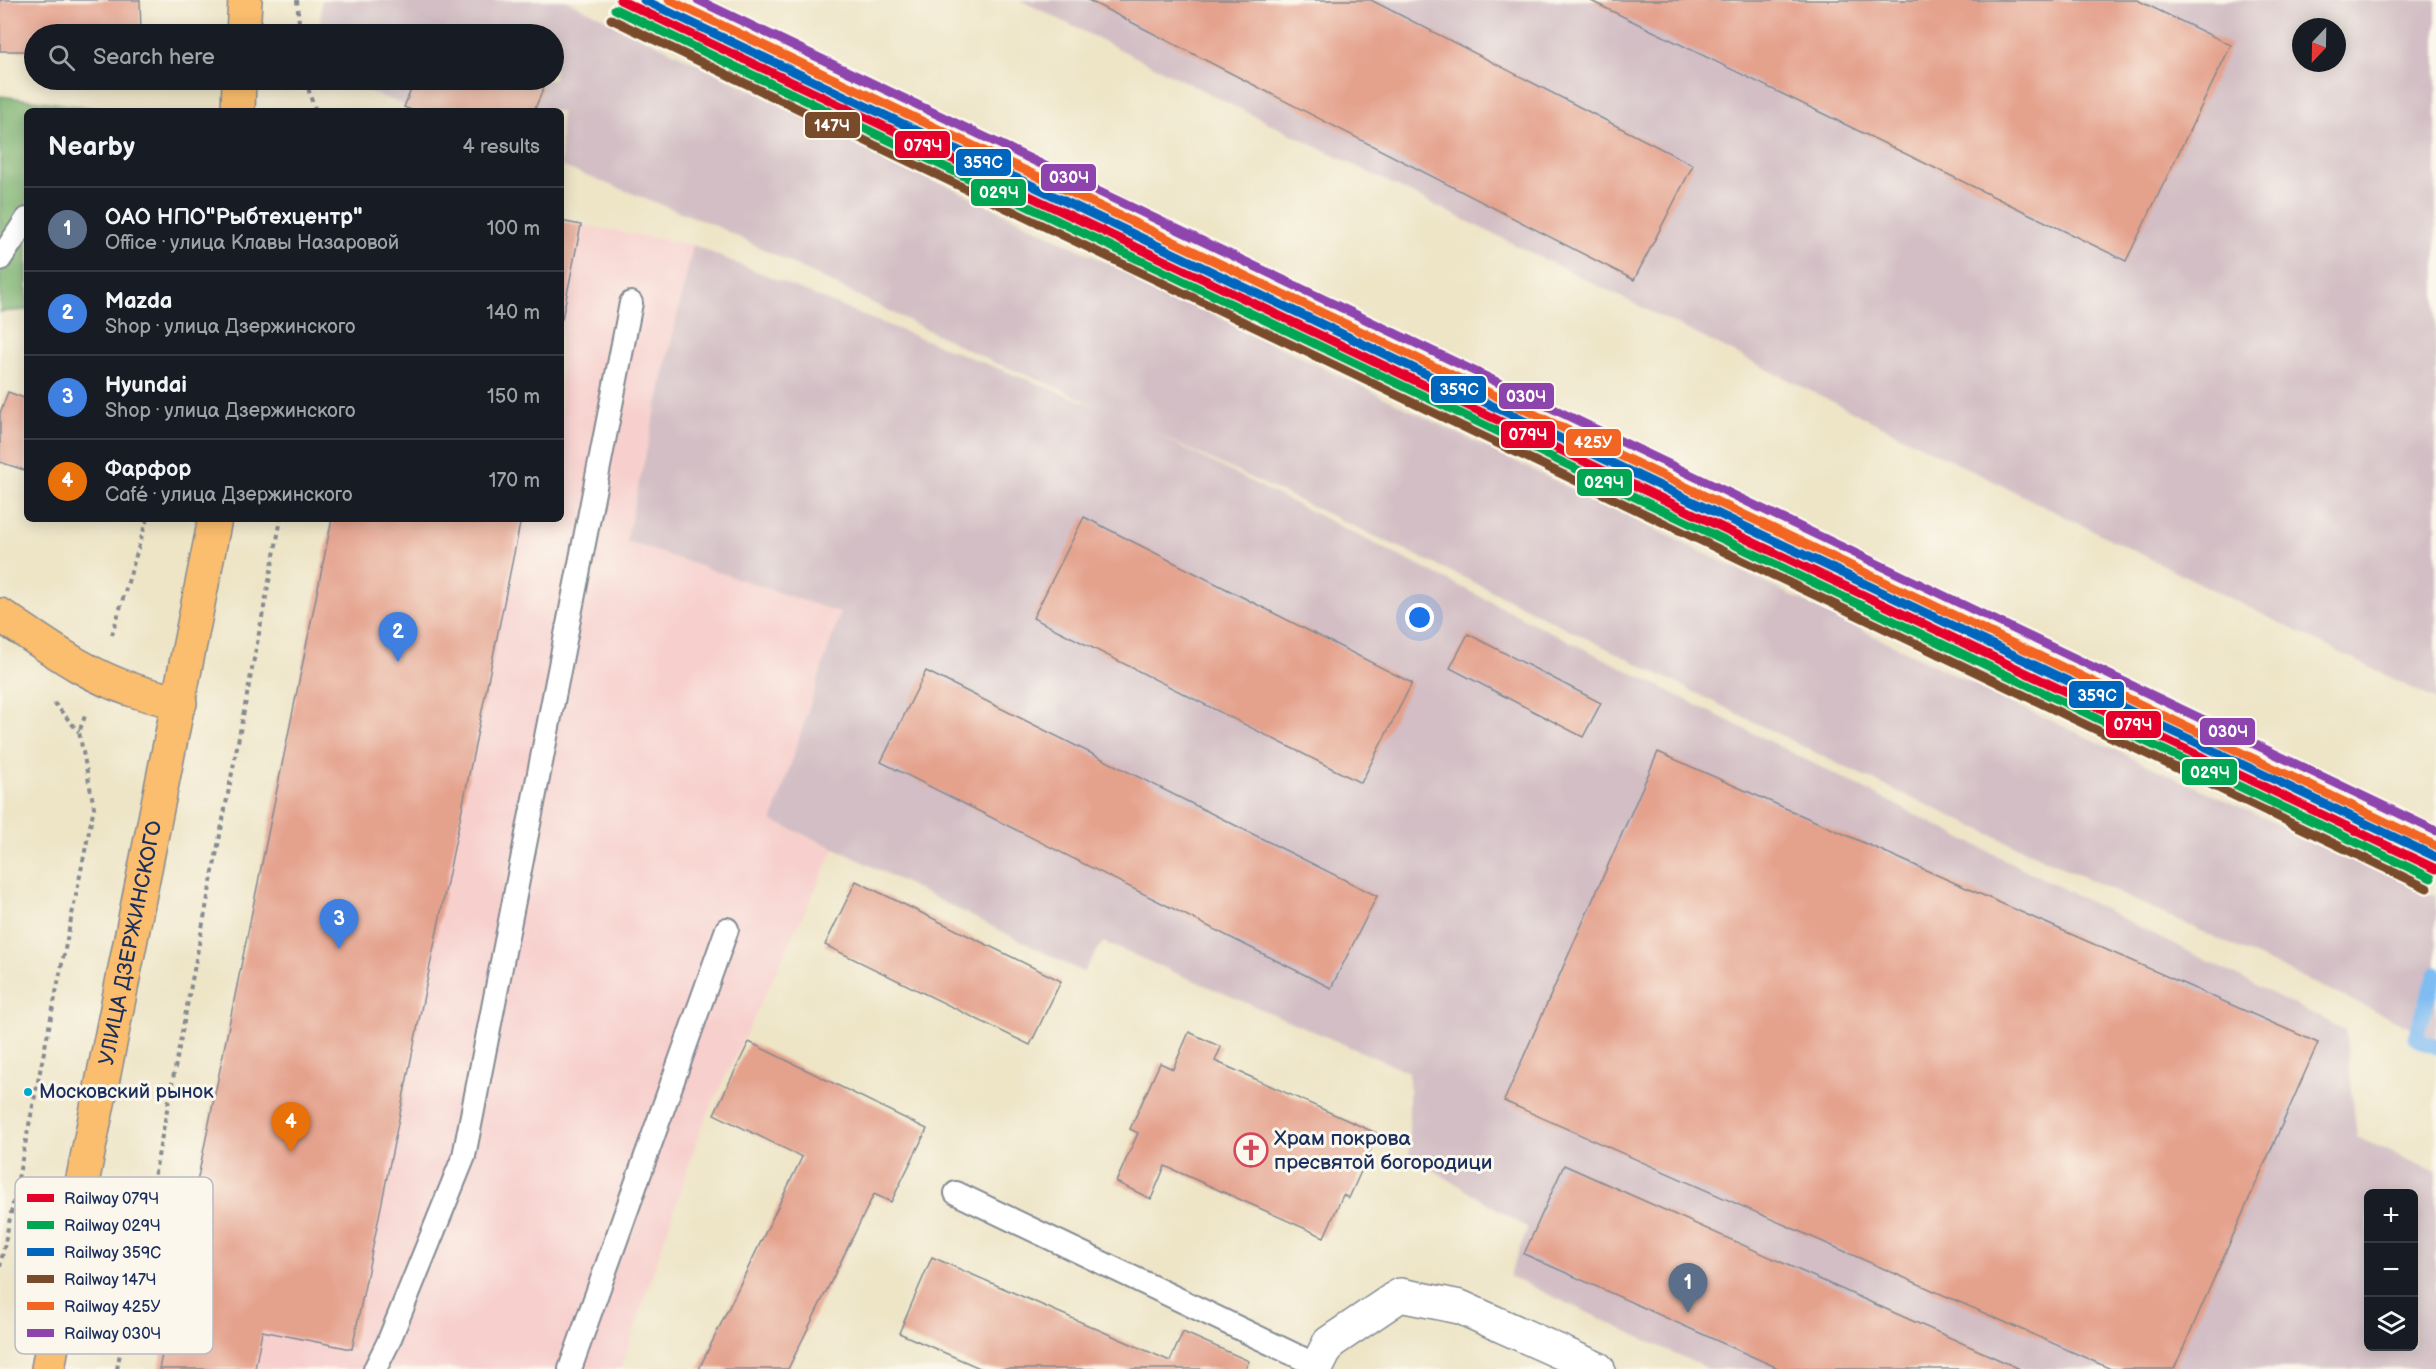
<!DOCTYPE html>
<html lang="en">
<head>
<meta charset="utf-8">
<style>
  :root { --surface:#171b24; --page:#20242c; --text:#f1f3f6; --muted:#9ea1a6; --line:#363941; --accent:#1a73e8 }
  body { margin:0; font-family:"Balsamiq Sans",sans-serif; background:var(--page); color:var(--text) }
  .controls { position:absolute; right:18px; bottom:18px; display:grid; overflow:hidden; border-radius:9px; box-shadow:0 3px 15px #0003 }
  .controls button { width:54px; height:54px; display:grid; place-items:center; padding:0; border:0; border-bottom:2px solid var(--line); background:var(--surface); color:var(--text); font:30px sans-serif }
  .compass { position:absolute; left:2292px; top:18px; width:54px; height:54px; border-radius:50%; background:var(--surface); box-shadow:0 3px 15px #0003; rotate:202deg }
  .you { position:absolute; left:1420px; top:618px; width:21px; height:21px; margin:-15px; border:4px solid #fff; border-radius:50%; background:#1a73e8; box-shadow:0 0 0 9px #1a73e833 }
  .badge { display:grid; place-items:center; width:39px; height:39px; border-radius:50%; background:var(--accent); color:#fff; font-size:20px; font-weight:700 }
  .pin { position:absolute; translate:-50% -50px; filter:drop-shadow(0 2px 3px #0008) }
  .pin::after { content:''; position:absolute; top:32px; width:21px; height:18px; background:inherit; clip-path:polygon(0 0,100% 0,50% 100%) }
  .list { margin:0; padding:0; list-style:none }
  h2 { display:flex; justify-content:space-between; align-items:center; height:78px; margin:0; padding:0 24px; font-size:26px }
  h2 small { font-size:20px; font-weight:400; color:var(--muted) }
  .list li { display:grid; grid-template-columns:39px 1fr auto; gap:18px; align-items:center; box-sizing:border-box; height:84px; padding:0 24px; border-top:2px solid var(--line) }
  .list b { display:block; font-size:22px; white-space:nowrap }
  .list p { margin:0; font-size:20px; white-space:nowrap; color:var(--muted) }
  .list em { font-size:20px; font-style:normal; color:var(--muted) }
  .icon { flex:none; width:33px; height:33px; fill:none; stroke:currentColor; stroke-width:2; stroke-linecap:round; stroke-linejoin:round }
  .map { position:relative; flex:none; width:2436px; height:1369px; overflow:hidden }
  .search { position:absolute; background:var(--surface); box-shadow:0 3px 15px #0003; left:24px; top:24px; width:540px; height:66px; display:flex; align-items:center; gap:15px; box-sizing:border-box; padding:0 21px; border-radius:33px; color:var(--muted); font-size:22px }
  .panel { position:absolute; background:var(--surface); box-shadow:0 3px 15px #0003; left:24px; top:108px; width:540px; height:414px; border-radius:9px }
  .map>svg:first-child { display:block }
</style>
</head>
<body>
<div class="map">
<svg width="2436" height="1369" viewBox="0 0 2436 1369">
  <rect width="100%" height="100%" fill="#fbf7ec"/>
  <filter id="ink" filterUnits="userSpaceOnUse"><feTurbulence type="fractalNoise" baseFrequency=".0167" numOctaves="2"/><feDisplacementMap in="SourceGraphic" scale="12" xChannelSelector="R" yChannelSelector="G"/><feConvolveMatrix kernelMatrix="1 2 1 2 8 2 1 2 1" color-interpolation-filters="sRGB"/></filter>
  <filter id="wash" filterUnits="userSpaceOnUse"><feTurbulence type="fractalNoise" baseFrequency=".008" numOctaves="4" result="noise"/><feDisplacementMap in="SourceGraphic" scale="24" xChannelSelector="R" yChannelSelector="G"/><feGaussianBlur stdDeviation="1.35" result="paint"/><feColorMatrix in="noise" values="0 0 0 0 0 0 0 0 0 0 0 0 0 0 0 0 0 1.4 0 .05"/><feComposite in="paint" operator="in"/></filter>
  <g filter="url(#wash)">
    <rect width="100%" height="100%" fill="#eee5c7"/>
    <!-- built -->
    <polygon fill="#f7d0ce" points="561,221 693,245 626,540 840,613 772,821 835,848 702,1126 621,1369 159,1369 332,519 561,519"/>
    <!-- industrial -->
    <g fill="#d2bec4" fill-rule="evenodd">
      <path d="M322 0H566L2027 710 2436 896V1039L1838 764 1488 589 1148 430 2345 1030 2357 1137 2436 1172V1369H1708L1509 1276 1528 1228 1409 1155V1072L1103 942 1083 972 835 848 772 821 840 613 626 541 693 245 864 316 1098 407 1054 386 993 362 714 225 561 166V111H420L339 80H554V34H319ZM2368 1194H2414V1346H2368Z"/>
      <path d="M1020 0H2436V700ZM2301 27H2337V63H2301Z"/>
    </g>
    <!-- forest -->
    <polygon fill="#7bb26e" stroke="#4b7066" stroke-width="1.5" points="0,96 116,111 27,111 27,310 0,312"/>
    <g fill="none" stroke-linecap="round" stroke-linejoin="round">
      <!-- stream -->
      <polyline stroke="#7ebcf2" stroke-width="15" points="2436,974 2415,1038 2436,1047"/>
    </g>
    <g id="blocks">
      <!-- building -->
      <g fill="#e4a18c">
        <polygon points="0,0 140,0 141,34 34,34 34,51 0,51"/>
        <polygon points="1088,0 1371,0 1693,165 1634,280"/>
        <polygon points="1589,0 2137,0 2231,45 2126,261"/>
        <polygon points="415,80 525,80 544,87 534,111 414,111 404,107"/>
        <polygon points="561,221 581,225 562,319 561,319"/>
        <polygon points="8,392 27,399 27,471 0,462 0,413"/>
        <polygon points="1084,517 1412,683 1361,783 1033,618"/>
        <polygon points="332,519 521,519 352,1349 262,1331 255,1369 159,1369"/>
        <polygon points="1468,634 1601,703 1583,737 1450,668"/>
        <polygon points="926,671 1377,896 1331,988 881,762"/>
        <polygon points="1658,752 2318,1043 2174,1369 2111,1369 1504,1101"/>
        <polygon points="856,881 1061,981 1030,1045 825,945"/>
        <polygon points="1189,1032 1221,1047 1215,1061 1378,1134 1349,1198 1343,1195 1324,1237 1165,1166 1151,1199 1116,1182 1138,1133 1130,1129 1160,1063 1173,1069"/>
        <polygon points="749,1042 927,1129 891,1202 874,1194 788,1369 699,1369 802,1157 714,1114"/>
        <polygon points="1564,1165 2020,1369 1780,1369 1524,1254"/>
        <polygon points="932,1257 1170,1361 1183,1332 1249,1361 1245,1369 982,1369 899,1333"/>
      </g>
    </g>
  </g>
  <g filter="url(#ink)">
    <use href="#blocks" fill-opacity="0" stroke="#848a92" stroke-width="1.5"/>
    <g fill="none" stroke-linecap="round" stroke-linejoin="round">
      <!-- service casing -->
      <g stroke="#848a92" stroke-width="26">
        <g id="service">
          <polyline points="0,259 27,219"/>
          <polyline points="956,1193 1318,1366"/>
          <polyline points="375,1369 388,1343 464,1156 631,303"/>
          <polyline points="570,1369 727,929"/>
        </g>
      </g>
      <!-- minor casing -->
      <g stroke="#848a92" stroke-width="36">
        <polyline id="minor" points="1316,1369 1329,1343 1400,1295 1460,1307 1598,1369"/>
      </g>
      <!-- primary casing -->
      <g stroke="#848a92" stroke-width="36">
        <g id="primary">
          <polyline points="243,34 245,0"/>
          <polyline points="238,111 239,80"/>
          <path d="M0 615C41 641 83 674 130 689 146 695 163 698 180 703"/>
          <path id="s1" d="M48 1369 73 1228 215 519"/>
        </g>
      </g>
      <!-- path -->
      <g stroke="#848a92" stroke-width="4" stroke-dasharray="4.5 4.5" stroke-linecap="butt">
        <polyline points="297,0 300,34"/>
        <polyline points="307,80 310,96 316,111"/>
        <polyline points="112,635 147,519"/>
        <polyline points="54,703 79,732"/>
        <polyline points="0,1267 94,807 79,732 85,716"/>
        <polyline points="117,1369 281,519"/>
      </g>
      <!-- service -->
      <use href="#service" stroke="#fff" stroke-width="22"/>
      <!-- minor -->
      <use href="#minor" stroke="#fff" stroke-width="33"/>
      <!-- primary -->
      <use href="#primary" stroke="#fbbd6e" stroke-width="33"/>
      <!-- rail-1 casing -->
      <g stroke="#fbf7ec" stroke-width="14">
        <polyline id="rail-1" points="620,0 2436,869"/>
      </g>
      <!-- rail-2 casing -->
      <g stroke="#fbf7ec" stroke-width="14">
        <polyline id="rail-2" points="615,9 2431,878"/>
      </g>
      <!-- rail-3 casing -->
      <g stroke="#fbf7ec" stroke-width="14">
        <polyline id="rail-3" points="644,0 2436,857"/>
      </g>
      <!-- rail-4 casing -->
      <g stroke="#fbf7ec" stroke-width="14">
        <polyline id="rail-4" points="611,19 2427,888"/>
      </g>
      <!-- rail-5 casing -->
      <g stroke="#fbf7ec" stroke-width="14">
        <polyline id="rail-5" points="669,0 2436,846"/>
      </g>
      <!-- rail-6 casing -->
      <g stroke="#fbf7ec" stroke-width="14">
        <polyline id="rail-6" points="698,0 2436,831"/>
      </g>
      <!-- rail-1 -->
      <use href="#rail-1" stroke="#e4002b" stroke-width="9"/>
      <!-- rail-2 -->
      <use href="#rail-2" stroke="#00a651" stroke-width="9"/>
      <!-- rail-3 -->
      <use href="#rail-3" stroke="#0065bd" stroke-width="9"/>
      <!-- rail-4 -->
      <use href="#rail-4" stroke="#7a4b2a" stroke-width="9"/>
      <!-- rail-5 -->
      <use href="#rail-5" stroke="#f26522" stroke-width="9"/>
      <!-- rail-6 -->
      <use href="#rail-6" stroke="#8e44ad" stroke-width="9"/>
    </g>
  </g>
  <!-- icons -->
  <defs>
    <g id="church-ring" transform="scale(1.725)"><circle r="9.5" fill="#fbf7ec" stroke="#d1495b" stroke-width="1.5"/><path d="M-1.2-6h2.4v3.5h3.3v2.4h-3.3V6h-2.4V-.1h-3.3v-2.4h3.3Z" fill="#d1495b"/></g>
  </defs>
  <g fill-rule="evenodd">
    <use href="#church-ring" x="1251" y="1150"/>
  </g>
  <!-- markers -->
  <circle fill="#00a9ce" stroke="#fbf7ec" stroke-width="2" cx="28" cy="1092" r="5"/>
  <g text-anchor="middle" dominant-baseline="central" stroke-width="6" stroke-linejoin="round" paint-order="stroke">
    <!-- bus labels -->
    <g font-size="20" fill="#1b2f5e" stroke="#fbf7ec" text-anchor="start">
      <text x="39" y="1092">Московский рынок</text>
    </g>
    <!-- street labels -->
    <g font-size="21" fill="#1b2f5e" stroke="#fbf7ec">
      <text stroke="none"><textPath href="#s1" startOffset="434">УЛИЦА ДЗЕРЖИНСКОГО</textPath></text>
    </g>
    <!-- poi labels -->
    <g font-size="21" fill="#1b2f5e" stroke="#fbf7ec" text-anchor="start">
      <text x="1274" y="1138">Храм покрова<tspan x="1274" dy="24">пресвятой богородици</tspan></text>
    </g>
  </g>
  <!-- legend -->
  <rect x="15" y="1177" width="198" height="177" rx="9" fill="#fbf7ec" stroke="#b8bbc1" stroke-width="1.5"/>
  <rect x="27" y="1194" width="27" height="8" fill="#e4002b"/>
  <rect x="27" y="1221" width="27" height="8" fill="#00a651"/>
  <rect x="27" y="1248" width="27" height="8" fill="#0065bd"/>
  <rect x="27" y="1275" width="27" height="8" fill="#7a4b2a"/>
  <rect x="27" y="1302" width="27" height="8" fill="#f26522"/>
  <rect x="27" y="1329" width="27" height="8" fill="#8e44ad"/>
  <g font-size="16" fill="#1b2f5e">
    <text x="64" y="1204">Railway 079Ч</text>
    <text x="64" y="1231">Railway 029Ч</text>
    <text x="64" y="1258">Railway 359С</text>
    <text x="64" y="1285">Railway 147Ч</text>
    <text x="64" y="1312">Railway 425У</text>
    <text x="64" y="1339">Railway 030Ч</text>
  </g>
  <g stroke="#fbf7ec" stroke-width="2">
    <rect x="804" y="111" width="57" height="28" rx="6" fill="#7a4b2a"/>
    <rect x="894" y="130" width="57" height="29" rx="6" fill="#e4002b"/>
    <rect x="955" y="148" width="57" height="29" rx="6" fill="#0065bd"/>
    <rect x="1040" y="163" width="57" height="29" rx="6" fill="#8e44ad"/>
    <rect x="970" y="178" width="57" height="29" rx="6" fill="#00a651"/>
    <rect x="1430" y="375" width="57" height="29" rx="6" fill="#0065bd"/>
    <rect x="1498" y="382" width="57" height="28" rx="6" fill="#8e44ad"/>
    <rect x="1500" y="420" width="56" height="29" rx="6" fill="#e4002b"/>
    <rect x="1565" y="428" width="57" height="29" rx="6" fill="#f26522"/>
    <rect x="1576" y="468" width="57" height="29" rx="6" fill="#00a651"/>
    <rect x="2068" y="680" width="57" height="29" rx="6" fill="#0065bd"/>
    <rect x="2105" y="710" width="57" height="29" rx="6" fill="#e4002b"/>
    <rect x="2199" y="717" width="57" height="29" rx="6" fill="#8e44ad"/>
    <rect x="2181" y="758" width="57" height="28" rx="6" fill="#00a651"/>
  </g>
  <g font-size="16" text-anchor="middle" font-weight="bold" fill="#fff">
    <text x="832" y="131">147Ч</text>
    <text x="923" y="151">079Ч</text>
    <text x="983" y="168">359С</text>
    <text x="1069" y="183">030Ч</text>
    <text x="999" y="198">029Ч</text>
    <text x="1459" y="395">359С</text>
    <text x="1526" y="402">030Ч</text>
    <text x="1528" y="440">079Ч</text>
    <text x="1593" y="448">425У</text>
    <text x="1604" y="488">029Ч</text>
    <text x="2097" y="701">359С</text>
    <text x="2133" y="730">079Ч</text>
    <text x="2228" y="737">030Ч</text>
    <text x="2210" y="778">029Ч</text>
  </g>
</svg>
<div class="controls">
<button>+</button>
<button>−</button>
<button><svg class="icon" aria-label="layers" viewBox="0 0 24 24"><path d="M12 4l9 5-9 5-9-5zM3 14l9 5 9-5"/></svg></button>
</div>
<svg class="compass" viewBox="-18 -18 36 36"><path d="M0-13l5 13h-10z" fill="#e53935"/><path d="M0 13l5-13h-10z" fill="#9ea1a6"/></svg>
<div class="you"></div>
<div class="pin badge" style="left:1688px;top:1313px;background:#5c6f8a">1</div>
<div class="pin badge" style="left:398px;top:662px;background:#3f7fe0">2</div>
<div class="pin badge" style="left:339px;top:949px;background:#3f7fe0">3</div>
<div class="pin badge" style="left:291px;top:1152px;background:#e8710a">4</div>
<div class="search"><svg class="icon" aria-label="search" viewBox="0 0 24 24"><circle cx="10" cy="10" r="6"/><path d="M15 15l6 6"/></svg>Search here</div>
<section class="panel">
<h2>Nearby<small>4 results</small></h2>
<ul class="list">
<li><span class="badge" style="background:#5c6f8a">1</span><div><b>ОАО НПО&quot;Рыбтехцентр&quot;</b><p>Office · улица Клавы Назаровой</p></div><em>100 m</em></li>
<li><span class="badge" style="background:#3f7fe0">2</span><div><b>Mazda</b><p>Shop · улица Дзержинского</p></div><em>140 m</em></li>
<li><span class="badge" style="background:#3f7fe0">3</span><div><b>Hyundai</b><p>Shop · улица Дзержинского</p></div><em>150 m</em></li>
<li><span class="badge" style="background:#e8710a">4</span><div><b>Фарфор</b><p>Café · улица Дзержинского</p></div><em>170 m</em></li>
</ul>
</section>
</div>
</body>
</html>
